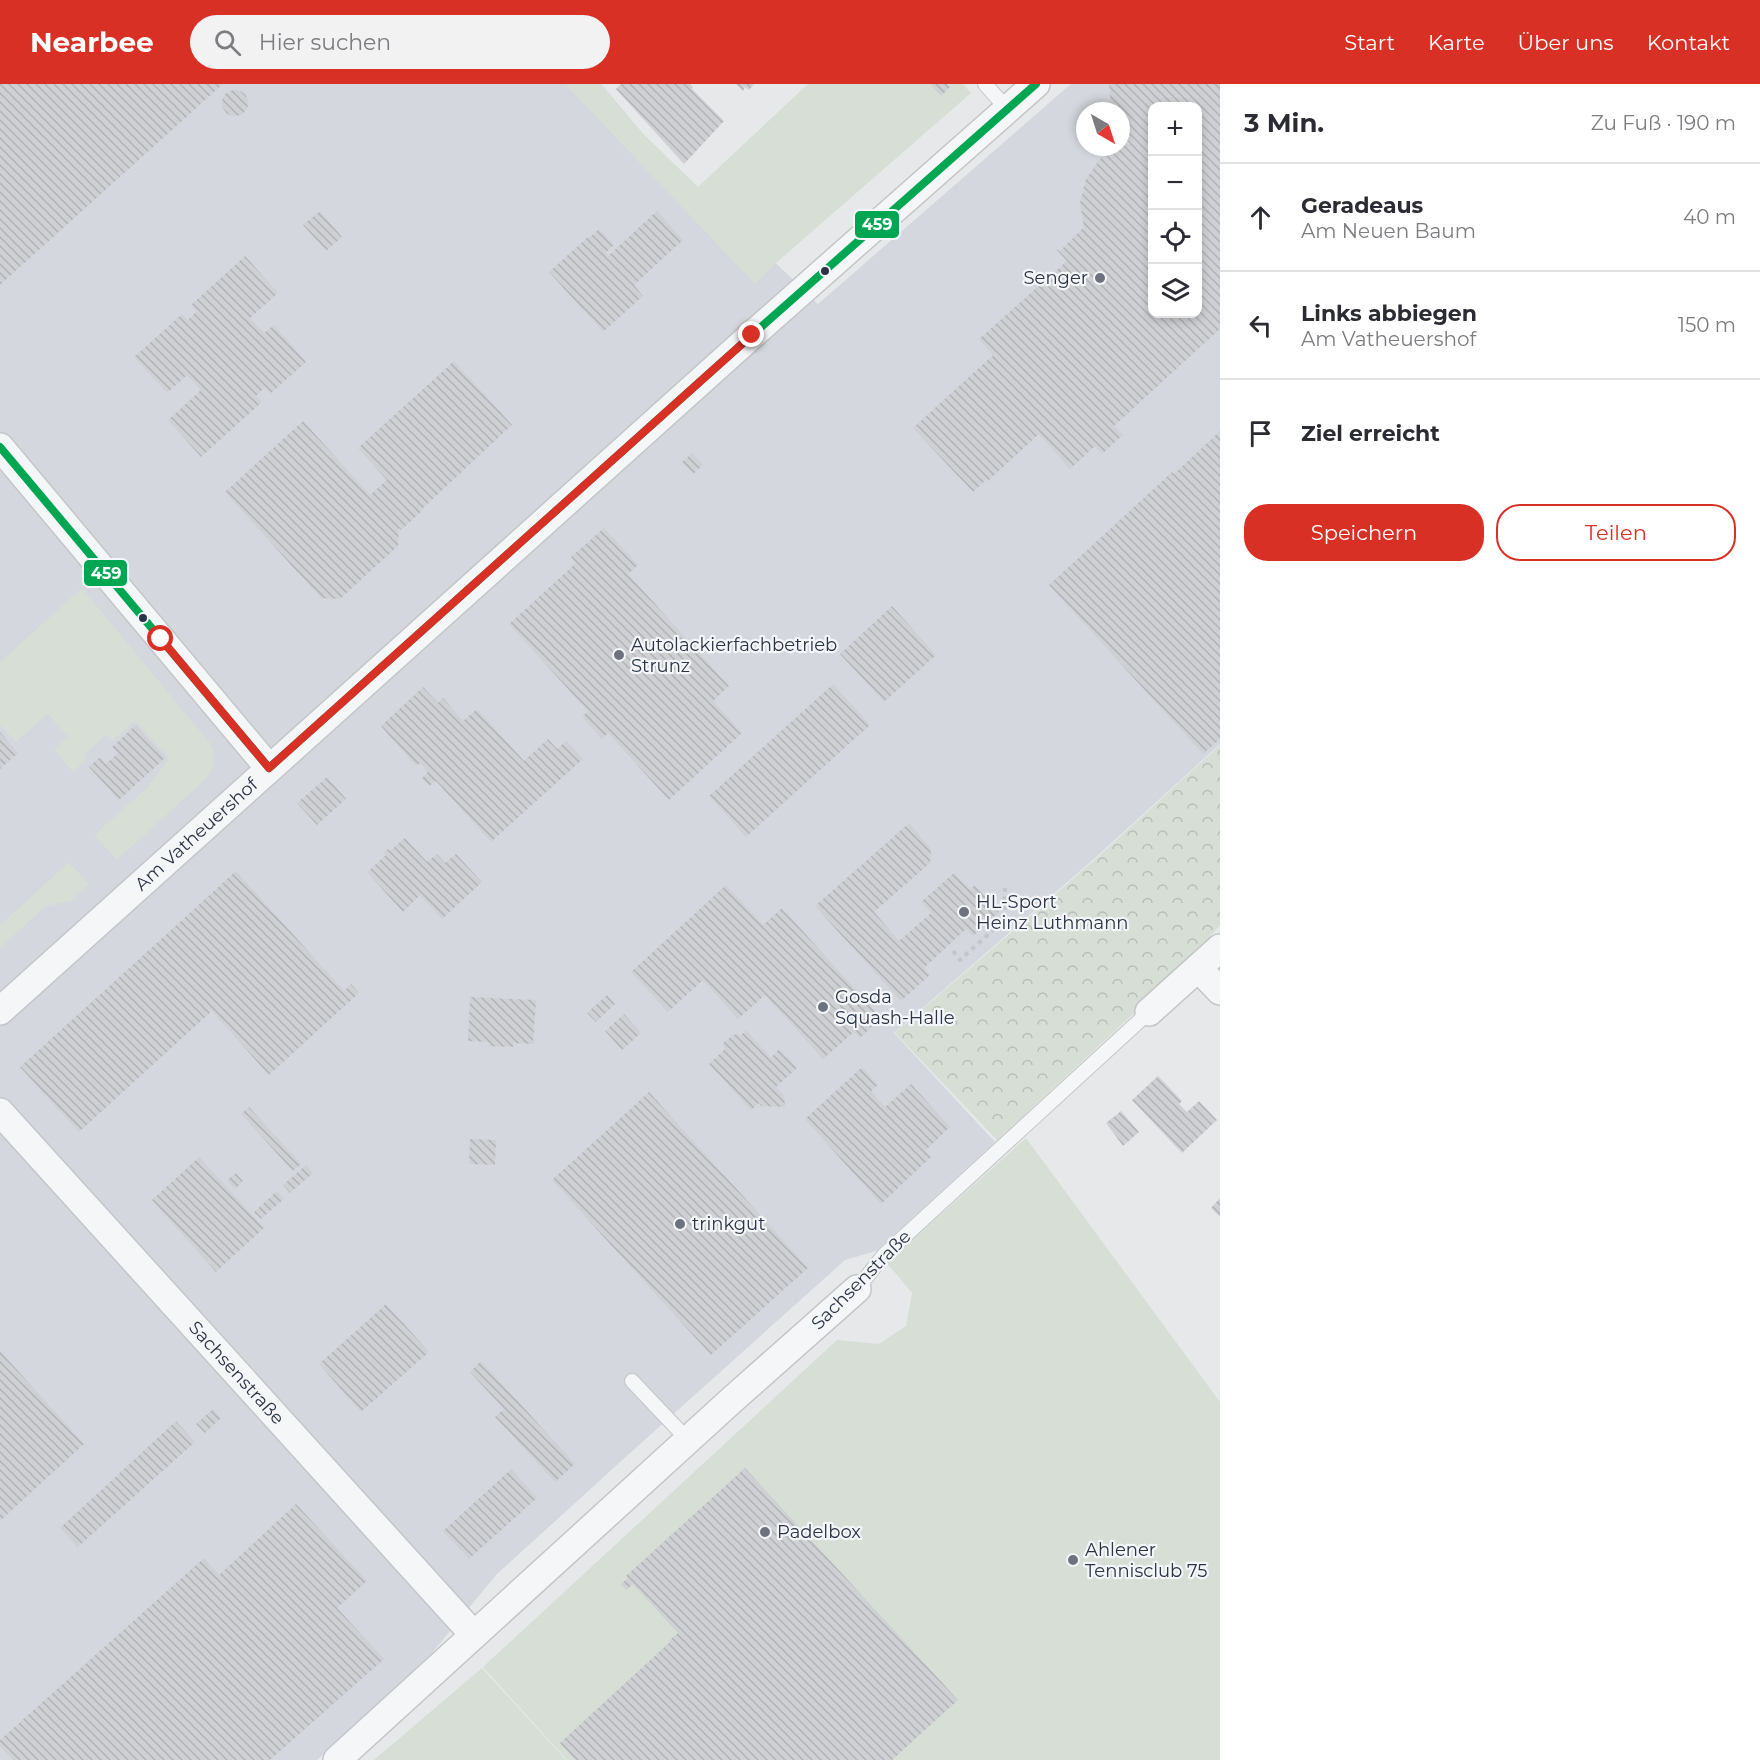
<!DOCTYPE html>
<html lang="de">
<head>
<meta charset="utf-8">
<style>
  :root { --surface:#fff; --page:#f2f2f3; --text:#2b2b33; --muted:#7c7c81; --line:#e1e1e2; --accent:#d93025 }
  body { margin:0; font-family:Montserrat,sans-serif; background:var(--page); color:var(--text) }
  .controls { position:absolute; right:18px; top:18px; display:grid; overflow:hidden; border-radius:12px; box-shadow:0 3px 9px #0003 }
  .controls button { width:54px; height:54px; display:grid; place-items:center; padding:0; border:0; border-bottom:2px solid var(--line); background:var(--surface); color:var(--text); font:30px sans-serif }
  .compass { position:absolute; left:1076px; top:18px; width:54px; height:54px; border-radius:50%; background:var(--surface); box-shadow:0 3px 9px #0003; rotate:141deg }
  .stop { position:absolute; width:18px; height:18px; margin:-14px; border:4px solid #d93025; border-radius:50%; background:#fff }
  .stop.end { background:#d93025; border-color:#fff; box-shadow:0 2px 6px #0008 }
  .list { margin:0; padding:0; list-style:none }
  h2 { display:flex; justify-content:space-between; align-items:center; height:78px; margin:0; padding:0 24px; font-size:26px }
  h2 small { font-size:20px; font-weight:400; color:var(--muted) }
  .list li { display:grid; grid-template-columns:39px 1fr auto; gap:18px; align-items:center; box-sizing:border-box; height:108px; padding:0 24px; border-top:2px solid var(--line) }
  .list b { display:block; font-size:22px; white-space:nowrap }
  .list p { margin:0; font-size:20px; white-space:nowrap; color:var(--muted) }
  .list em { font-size:20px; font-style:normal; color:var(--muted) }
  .actions { display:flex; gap:12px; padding:18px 24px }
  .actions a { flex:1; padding:14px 0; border:2px solid var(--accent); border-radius:24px; text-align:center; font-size:21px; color:var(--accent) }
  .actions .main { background:var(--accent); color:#fff }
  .icon { flex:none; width:33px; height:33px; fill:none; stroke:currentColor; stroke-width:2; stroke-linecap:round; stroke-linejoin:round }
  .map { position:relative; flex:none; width:1220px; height:1676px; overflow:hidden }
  header { display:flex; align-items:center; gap:36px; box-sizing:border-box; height:84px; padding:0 30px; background:var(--accent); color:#fff }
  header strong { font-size:28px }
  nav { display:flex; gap:33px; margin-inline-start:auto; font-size:21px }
  .search { width:420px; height:54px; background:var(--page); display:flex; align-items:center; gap:15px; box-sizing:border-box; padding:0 21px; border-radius:33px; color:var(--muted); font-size:22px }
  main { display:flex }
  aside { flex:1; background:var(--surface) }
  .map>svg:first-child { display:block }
</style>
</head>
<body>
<header>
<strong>Nearbee</strong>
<div class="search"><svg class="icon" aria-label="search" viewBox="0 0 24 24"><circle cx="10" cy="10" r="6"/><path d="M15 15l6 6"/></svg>Hier suchen</div>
<nav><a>Start</a><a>Karte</a><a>Über uns</a><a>Kontakt</a></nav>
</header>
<main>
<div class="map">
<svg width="1220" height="1676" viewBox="0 0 1220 1676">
  <defs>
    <pattern id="forest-crowns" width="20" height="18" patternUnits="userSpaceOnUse" patternTransform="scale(1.5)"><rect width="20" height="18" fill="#d6ded6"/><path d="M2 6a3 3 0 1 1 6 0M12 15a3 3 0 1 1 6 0" fill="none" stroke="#b8bfb9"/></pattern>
    <pattern id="building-back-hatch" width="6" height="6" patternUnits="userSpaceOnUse" patternTransform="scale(1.5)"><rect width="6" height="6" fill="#ced0d3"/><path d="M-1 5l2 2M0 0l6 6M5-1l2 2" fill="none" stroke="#b1b3b6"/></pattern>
  </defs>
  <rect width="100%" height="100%" fill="#e6e8ea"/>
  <!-- built -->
  <path fill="#d4d7dd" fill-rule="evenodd" d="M0 0H601L644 51 818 220 1071 0H1220V660L1095 774 894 949 995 1058 876 1167 845 1176 619 1379 496 1491 423 1580 317 1676H0ZM1152 22H1198V230H1152ZM1085 27H1121V63H1085Z"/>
  <!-- green -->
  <g fill="#d6ded6">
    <polygon points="565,0 601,0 644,51 698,103 808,0 963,0 971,9 776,179 755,200"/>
    <path d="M82 504 210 659C217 673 216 682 207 694L117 776 94 751 148 703 169 674 135 637 112 657 106 651 85 670 88 674 73 688 54 666 68 653 48 630 16 658 0 641V578Z"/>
    <polygon points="69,778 89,800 71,817 46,822 0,864 0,841"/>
    <polygon points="1026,1054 1220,1318 1220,1676 567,1676 483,1583 837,1256 879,1260 906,1242 912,1209 887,1179"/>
    <polygon points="482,1584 566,1676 374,1676"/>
  </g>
  <!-- forest -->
  <polygon fill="url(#forest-crowns)" points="1220,661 1220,841 1186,881 997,1056 895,949 1097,774"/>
  <!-- building -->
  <g fill="url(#building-back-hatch)" fill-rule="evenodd">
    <polygon points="0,0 223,0 0,201"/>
    <polygon points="621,0 690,0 693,3 692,5 724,37 684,80 616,5"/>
    <polygon points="736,0 754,0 749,6 745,3 743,7"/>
    <polygon points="930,0 947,0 950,3 941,12"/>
    <path d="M1109 0H1220V245L1114 342 1123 351 1102 370 1095 362 1070 385 1039 350 988 397 987 395 973 408 913 344 993 271 979 255 1067 177 1056 165 1060 167 1084 143 1080 119 1086 95 1100 75 1122 61 1130 60 1121 48V27H1111V25ZM1152 22H1198V230H1152Z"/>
    <circle cx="235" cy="19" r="13"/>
    <polygon points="320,127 342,153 326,167 303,141"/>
    <polygon points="657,127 683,156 634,201 643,212 603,248 549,188 589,152 590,153 599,145 614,161 605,169 608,172"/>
    <polygon points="245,172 278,209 250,234 264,249 274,241 306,278 271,309 265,303 256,312 262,318 201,373 168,336 201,306 187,291 167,309 134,273 182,230 188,236 197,227 191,221"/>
    <polygon points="454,277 512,341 421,426 422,427 401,446 399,444 398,462 340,515 321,514 225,408 303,337 370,411 387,396 358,364"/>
    <polygon points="1220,347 1220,655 1203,670 1049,501 1172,388 1174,390"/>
    <polygon points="692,369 703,381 693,390 682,378"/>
    <polygon points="604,444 638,481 628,490 729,602 713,617 742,649 669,716 608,649 602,655 582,633 588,627 509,540 576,479 571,473"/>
    <polygon points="892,522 936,571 884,618 840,570"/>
    <polygon points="833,600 870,641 746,753 709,712"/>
    <polygon points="423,603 438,619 443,614 463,637 477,625 524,677 548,655 557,665 566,657 583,675 491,758 436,697 429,702 422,694 428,688 420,679 416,682 381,642"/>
    <polygon points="136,641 165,674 119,716 89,683 100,673 106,680 118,669 112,663"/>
    <polygon points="0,648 18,669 0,685"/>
    <polygon points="327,693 346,715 317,741 297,719"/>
    <polygon points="909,739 931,765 930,779 874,828 899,857 931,829 921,818 954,789 970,806 975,801 999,828 973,852 966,845 924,884 930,891 901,917 815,822"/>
    <polygon points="405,754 427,778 437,770 445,779 456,770 482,798 442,835 420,811 403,828 367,788 386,771 384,768 388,765 390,767"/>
    <polygon points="236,787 344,907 351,900 359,909 269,991 212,927 79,1048 20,983"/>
    <polygon points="726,801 763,841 782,824 881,934 860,954 854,948 823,975 765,911 738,935 703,896 668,928 631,888"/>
    <polygon points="607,911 615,920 596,938 587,929"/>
    <polygon points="470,913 536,916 533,960 513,959 513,963 489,962 488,958 468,957"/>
    <polygon points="624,930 641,949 622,966 605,947"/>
    <polygon points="746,946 771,974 779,965 797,984 776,1003 784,1012 785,1023 761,1022 759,1019 751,1026 709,980 725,965 723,963 724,958 733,951 738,950 740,952"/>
    <polygon points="862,983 878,1001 871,1007 885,1023 911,1000 950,1043 925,1067 931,1073 881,1120 805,1035"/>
    <polygon points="1158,992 1182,1017 1179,1020 1187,1028 1199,1017 1217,1036 1182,1069 1132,1016"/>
    <polygon points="649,1008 808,1184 711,1271 552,1096"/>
    <polygon points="249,1023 301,1080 293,1087 241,1030"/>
    <polygon points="1121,1027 1139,1048 1123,1062 1106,1039"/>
    <polygon points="470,1055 496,1056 495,1081 469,1080"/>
    <polygon points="199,1073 264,1144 216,1188 152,1116"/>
    <polygon points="306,1081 313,1089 290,1109 283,1101"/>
    <polygon points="236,1089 243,1097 235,1105 227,1096"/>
    <polygon points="277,1107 284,1115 261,1135 254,1128"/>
    <polygon points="1220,1114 1220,1133 1211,1124"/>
    <polygon points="386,1220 429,1268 361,1328 319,1280"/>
    <polygon points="0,1267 84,1360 0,1437"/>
    <polygon points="481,1277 575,1380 555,1398 495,1333 504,1325 470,1288"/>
    <polygon points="213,1325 221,1334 205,1349 196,1340"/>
    <polygon points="176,1337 195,1358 78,1463 60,1444"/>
    <polygon points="745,1384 958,1616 892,1676 575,1676 560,1659 670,1558 669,1557 678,1549 633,1500 626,1506 621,1500 628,1494 626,1492"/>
    <polygon points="511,1385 537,1414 469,1475 443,1447"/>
    <polygon points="296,1420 367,1497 337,1524 384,1575 270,1676 13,1676 0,1662 0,1656 204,1474 219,1491"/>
  </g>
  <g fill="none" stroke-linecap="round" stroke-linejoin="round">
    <!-- lane casing -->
    <g stroke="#c4c6c8" stroke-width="16">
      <g id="lane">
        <polyline points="985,0 1008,26"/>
        <polyline points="857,1205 884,1171 1149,928"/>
        <polyline points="632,1297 688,1356"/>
      </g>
    </g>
    <!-- street casing -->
    <g stroke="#c4c6c8" stroke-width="30">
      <g id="street">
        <polyline points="0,363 269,684"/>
        <polyline points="1198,884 1220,907"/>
        <path id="s1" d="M0 927 752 251 1036 0"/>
        <polyline points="1149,928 1220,864"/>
        <path id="s2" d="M0 1028 474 1551"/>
        <polyline points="337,1676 734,1314 857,1205"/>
      </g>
    </g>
    <!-- path -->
    <polyline stroke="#c5c6ca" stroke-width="4" stroke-dasharray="4.5 4.5" stroke-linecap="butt" points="953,867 960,876 1004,836 1005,804"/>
    <!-- lane -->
    <use href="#lane" stroke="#f5f6f7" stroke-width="14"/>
    <!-- street -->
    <use href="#street" stroke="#f5f6f7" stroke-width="27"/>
    <!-- bus-1 casing -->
    <g stroke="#f4f6f9" stroke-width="12">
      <g id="bus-1">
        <polyline points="0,363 269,684"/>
        <polyline points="269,684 752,251 1036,0"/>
      </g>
    </g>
    <!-- bus-1 -->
    <use href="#bus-1" stroke="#00a651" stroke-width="8"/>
  </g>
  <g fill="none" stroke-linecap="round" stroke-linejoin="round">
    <!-- route -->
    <polyline stroke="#d93025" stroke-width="8" points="161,555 269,684 752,251"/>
  </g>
  <!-- markers -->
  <g fill="#2b3445" stroke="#f4f6f9" stroke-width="2">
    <circle cx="825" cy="187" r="5"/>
    <circle cx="143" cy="534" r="5"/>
  </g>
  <g fill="#6c737f" stroke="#f4f6f9" stroke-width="2">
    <circle cx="1100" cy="194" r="6"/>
    <circle cx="619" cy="571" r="6"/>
    <circle cx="964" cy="828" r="6"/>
    <circle cx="823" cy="923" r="6"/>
    <circle cx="680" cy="1140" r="6"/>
    <circle cx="765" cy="1448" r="6"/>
    <circle cx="1073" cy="1476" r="6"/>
  </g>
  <g text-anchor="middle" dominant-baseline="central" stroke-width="4.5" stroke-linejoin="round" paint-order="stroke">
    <!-- poi labels -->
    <g font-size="18" fill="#2b3445" stroke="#f4f6f9" text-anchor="start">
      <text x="1088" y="194" text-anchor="end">Senger</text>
      <text x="631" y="561">Autolackierfachbetrieb<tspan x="631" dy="21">Strunz</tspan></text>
      <text x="976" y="818">HL-Sport<tspan x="976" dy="21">Heinz Luthmann</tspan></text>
      <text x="835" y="913">Gosda<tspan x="835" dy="21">Squash-Halle</tspan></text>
      <text x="692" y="1140">trinkgut</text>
      <text x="777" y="1448">Padelbox</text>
      <text x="1085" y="1466">Ahlener<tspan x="1085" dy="21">Tennisclub 75</tspan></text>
    </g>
    <!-- street labels -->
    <g font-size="18" fill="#2b3445" stroke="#f4f6f9">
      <text stroke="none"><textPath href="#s1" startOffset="264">Am Vatheuershof</textPath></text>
      <text transform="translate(861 1196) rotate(-45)">Sachsenstraße</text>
      <text stroke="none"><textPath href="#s2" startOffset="352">Sachsenstraße</textPath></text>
    </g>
  </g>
  <g stroke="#f4f6f9" stroke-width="2">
    <rect x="854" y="126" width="46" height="29" rx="6" fill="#00a651"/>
    <rect x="83" y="475" width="45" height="28" rx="6" fill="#00a651"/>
  </g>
  <g font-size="16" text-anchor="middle" font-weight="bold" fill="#fff">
    <text x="877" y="146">459</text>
    <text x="106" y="495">459</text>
  </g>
</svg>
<div class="controls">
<button>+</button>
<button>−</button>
<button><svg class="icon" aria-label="locate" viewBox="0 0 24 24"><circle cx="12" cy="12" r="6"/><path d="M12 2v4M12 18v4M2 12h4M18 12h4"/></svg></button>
<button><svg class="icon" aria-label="layers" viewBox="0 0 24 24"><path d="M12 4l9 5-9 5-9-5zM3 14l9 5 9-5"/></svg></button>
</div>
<svg class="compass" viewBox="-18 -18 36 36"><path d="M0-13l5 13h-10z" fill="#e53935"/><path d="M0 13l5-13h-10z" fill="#7c7c81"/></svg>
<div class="stop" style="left:161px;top:555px"></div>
<div class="stop end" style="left:752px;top:251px"></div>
</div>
<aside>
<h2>3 Min.<small>Zu Fuß · 190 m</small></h2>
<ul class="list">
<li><svg class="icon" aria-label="ahead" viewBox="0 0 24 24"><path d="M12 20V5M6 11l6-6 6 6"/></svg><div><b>Geradeaus</b><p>Am Neuen Baum</p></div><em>40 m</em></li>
<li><svg class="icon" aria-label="left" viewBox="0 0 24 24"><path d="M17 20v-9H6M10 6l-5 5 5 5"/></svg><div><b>Links abbiegen</b><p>Am Vatheuershof</p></div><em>150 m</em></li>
<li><svg class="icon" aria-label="arrive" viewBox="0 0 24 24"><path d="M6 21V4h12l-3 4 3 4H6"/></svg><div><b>Ziel erreicht</b></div></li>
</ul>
<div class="actions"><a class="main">Speichern</a><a>Teilen</a></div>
</aside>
</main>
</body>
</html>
